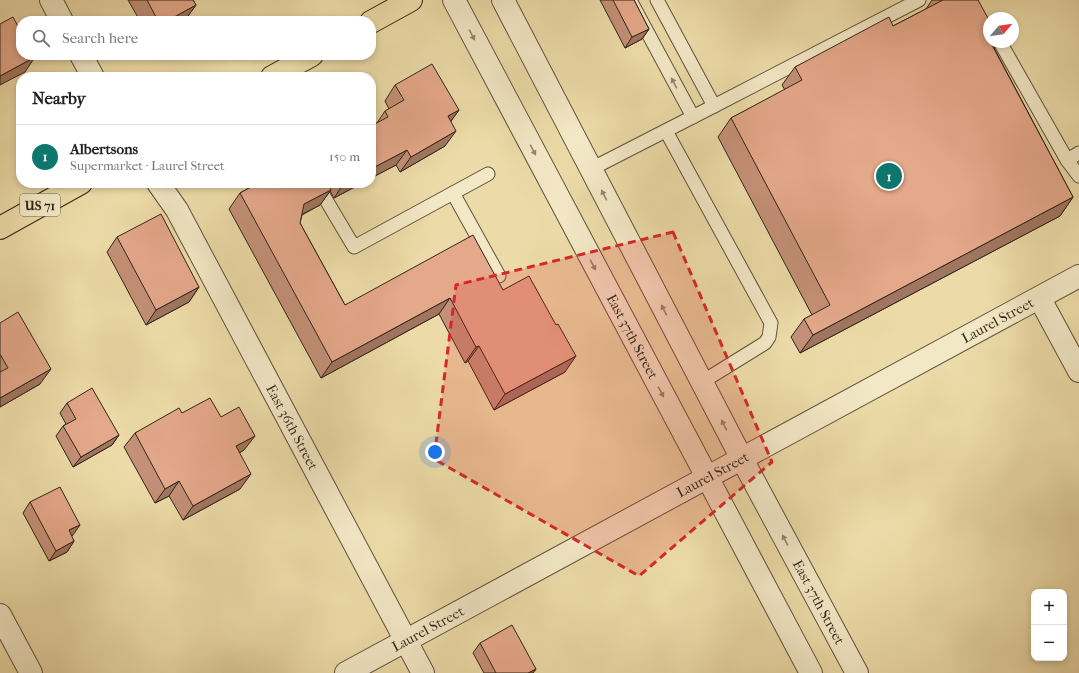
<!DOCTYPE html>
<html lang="en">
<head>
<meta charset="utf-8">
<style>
  :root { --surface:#fff; --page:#f6f6f6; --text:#222; --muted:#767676; --line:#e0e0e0; --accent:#0f766e }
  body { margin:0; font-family:"IM FELL French Canon",serif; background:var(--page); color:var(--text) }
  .controls { position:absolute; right:12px; bottom:12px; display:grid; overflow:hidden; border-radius:8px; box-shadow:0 2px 6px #0003 }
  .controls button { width:36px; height:36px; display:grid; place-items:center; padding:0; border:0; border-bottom:1px solid var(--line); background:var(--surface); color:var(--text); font:20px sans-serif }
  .compass { position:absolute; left:983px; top:12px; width:36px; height:36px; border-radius:50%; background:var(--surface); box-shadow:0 2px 6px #0003; rotate:61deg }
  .you { position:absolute; left:435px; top:452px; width:14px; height:14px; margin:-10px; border:3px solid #fff; border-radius:50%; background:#1a73e8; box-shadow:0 0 0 6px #1a73e833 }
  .badge { display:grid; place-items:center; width:26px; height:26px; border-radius:50%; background:var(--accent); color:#fff; font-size:13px; font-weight:700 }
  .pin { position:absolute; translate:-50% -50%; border:2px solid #fff; box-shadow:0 1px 4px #0006 }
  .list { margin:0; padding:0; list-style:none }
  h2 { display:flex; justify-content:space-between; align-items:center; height:52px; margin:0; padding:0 16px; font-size:17px }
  h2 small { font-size:13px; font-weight:400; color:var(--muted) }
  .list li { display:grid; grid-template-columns:26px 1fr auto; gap:12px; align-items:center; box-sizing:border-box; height:64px; padding:0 16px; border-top:1px solid var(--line) }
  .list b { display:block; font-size:15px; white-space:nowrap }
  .list p { margin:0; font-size:13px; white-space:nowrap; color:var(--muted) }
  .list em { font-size:13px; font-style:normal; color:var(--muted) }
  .icon { flex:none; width:22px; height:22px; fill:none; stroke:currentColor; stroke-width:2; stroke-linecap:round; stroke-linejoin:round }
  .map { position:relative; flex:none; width:1079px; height:673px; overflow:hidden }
  .search { position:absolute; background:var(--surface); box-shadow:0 2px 6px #0003; left:16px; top:16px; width:360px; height:44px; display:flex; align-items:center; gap:10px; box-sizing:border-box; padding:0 14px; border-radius:16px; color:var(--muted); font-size:15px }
  .panel { position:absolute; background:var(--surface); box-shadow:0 2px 6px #0003; left:16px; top:72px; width:360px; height:116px; border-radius:16px }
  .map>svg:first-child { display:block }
</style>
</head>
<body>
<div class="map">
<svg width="1079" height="673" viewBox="0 0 1079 673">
  <rect width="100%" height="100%" fill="#ecdba8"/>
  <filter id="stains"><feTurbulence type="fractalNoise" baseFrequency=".005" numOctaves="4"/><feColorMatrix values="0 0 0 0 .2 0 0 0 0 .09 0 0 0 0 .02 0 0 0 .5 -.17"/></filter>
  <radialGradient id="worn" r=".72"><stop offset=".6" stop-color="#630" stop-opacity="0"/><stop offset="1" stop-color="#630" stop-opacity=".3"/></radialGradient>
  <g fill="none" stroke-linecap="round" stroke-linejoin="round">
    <!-- service casing -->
    <g stroke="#5f523b" stroke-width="15">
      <g id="service">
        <polyline points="630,0 693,117"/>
        <polyline points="657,0 714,106 919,0"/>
        <polyline points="1000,42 1067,160 1079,176"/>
        <polyline points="666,131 771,323 769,337 765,343 702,382"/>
        <polyline points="1067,160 1079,153"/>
        <polyline points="591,169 714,106"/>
        <polyline points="316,183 354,247 488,174"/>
        <polyline points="453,193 499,276"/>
      </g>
    </g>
    <!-- minor casing -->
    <g stroke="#5f523b" stroke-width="24">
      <g id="minor">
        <polyline points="51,0 62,21"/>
        <path id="s1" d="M454 0 811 673"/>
        <path id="s2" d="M503 0 742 459 857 673"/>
        <polyline points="81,55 93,77"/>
        <path id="s3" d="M158 183 177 210 423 673"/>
        <polyline points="1040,299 1079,371"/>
        <path id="s4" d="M346 673 1079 276"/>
      </g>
    </g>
    <!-- tertiary casing -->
    <g stroke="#5f523b" stroke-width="24">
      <polyline id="tertiary" points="0,615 31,673"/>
    </g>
    <!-- primary casing -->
    <g stroke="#302517" stroke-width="24">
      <g id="primary">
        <polyline points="371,22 411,0"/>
        <polyline points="272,77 312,55"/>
        <polyline points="0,228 81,183"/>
      </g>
    </g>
    <!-- service -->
    <use href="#service" stroke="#f3e8c6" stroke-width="13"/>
    <!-- minor -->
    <use href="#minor" stroke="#f3e8c6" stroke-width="22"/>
    <!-- tertiary -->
    <use href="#tertiary" stroke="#f3e8c6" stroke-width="22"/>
    <!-- primary -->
    <use href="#primary" stroke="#ecdba8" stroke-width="22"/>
  </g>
  <!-- wall -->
  <g fill="#c49077" stroke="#302517">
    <polygon points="128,0 193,0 196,5 185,20 184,21 140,21"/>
    <polygon points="600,0 634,0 649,29 642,39 625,48"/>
    <polygon points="932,0 978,0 989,42 999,42 994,48 1073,197 1060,216 800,353 791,337 804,319 812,315 718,137 731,118 785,90 782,85 795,67 893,26 926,9"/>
    <polygon points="395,85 459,110 451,121 445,146 400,172 396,165 371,178 371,126 377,123 385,111 389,109 385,101"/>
    <polygon points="258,183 362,183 334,198 330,191 320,205 302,215 300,223 345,305 503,290 565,372 494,410 468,361 465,363 439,314 321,378 229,209 240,193"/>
    <polygon points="117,237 199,287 189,302 146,325 107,252"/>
    <polygon points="0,323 40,384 0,407"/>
    <polygon points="67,403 119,435 112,445 73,467 56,436 63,426 66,424 60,413"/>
    <polygon points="182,413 221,417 244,450 239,453 240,489 183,520 169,496 155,503 124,447 135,433"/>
    <polygon points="30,502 73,535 71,536 74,541 67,552 49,561 23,513"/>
    <polygon points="480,643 536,669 533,673 484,673 473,653"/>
  </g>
  <!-- shaded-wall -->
  <g fill="#a07661" stroke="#302517">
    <polygon points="196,5 185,20 184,21 167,21"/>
    <polygon points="649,29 642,39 625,48 632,37"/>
    <polygon points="997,42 999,42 987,59 992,45"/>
    <polygon points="35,57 25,72 0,85 0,76"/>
    <polygon points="459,110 448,125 448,116"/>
    <polygon points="456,131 445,146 400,172 411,157"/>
    <polygon points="407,150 396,165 371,178 371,169"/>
    <polygon points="344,183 362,183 334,198"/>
    <polygon points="331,190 320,205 293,219 304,204"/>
    <polygon points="1073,197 1060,216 800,353 813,335"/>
    <polygon points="199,287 189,302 146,325 156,310"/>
    <polygon points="450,298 439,314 321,378 332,362"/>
    <polygon points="479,346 468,361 465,363 476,347"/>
    <polygon points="576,356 565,372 494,410 505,394"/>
    <polygon points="51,369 40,384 0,407 0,398"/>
    <polygon points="119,435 112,445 73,467 81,457"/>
    <polygon points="255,436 244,450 225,461 236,446"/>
    <polygon points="251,474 240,489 183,520 193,506"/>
    <polygon points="179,481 169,496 155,503 165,489"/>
    <polygon points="80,525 73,535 62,541 69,530"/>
    <polygon points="74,541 67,552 49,561 56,551"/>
    <polygon points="536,669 533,673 528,673"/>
  </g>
  <!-- building -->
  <g fill="#e4a88a" stroke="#302517">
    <polygon points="147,0 193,0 196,5 167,21 158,21"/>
    <polygon points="613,0 634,0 649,29 632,37"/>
    <polygon points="943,0 978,0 989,20 989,42 997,42 992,45 1073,197 813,335 804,319 830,305 731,118 802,80 795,67 889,17 893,26"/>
    <polygon points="13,17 21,32 21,55 34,55 35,57 0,76 0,24"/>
    <polygon points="432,64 459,110 448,116 456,131 411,157 407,150 371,169 371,126 388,117 385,111 404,100 395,85"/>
    <polygon points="258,183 327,183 331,190 304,204 300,223 345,305 473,235 503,290 529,276 556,325 558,324 576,356 505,394 479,346 476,347 450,298 332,362 240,193"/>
    <polygon points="161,214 199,287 156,310 117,237"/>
    <polygon points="18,312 51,369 0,398 0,372 8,368 0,354 0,323"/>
    <polygon points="92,388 119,435 81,457 63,426 76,419 67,403"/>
    <polygon points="210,398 221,417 239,407 255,436 236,446 251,474 193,506 179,481 165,489 135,433 179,408 182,413"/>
    <polygon points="60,487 80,525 69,530 74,541 56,551 30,502"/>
    <polygon points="512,625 536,669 528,673 496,673 480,643"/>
  </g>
  <!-- one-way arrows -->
  <defs><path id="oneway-solid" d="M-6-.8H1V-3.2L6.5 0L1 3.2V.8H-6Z"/></defs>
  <g fill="#92866e">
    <use href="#oneway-solid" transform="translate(472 35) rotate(62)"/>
    <use href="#oneway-solid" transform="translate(674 83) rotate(-118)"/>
    <use href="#oneway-solid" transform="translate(533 150) rotate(62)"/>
    <use href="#oneway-solid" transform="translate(604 195) rotate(-117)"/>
    <use href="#oneway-solid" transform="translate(593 265) rotate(62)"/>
    <use href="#oneway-solid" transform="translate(664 310) rotate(-117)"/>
    <use href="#oneway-solid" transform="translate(661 392) rotate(62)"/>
    <use href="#oneway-solid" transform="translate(724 425) rotate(-117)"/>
    <use href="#oneway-solid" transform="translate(785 540) rotate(-118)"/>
  </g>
  <!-- marked area -->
  <path fill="#d62828" fill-opacity="0.2" stroke="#d62828" stroke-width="3" stroke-dasharray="8 5" stroke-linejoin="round" d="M673 232 772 462 639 576 434 459 456 285Z"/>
  <g text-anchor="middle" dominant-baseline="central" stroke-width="3" stroke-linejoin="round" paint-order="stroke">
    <!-- shield labels -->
    <rect fill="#f3e8c6" stroke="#6a604c" stroke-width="1" x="20" y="194" width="40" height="22" rx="3"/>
    <g font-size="13" font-weight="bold" fill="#302517">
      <text x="40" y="205">US 71</text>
    </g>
    <!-- street labels -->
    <g font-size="14" fill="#302517" stroke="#f3e8c6">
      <text stroke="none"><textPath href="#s4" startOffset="741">Laurel Street</textPath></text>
      <text stroke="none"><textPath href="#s1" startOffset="381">East 37th Street</textPath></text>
      <text stroke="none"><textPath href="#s3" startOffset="279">East 36th Street</textPath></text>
      <text stroke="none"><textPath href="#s4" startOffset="417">Laurel Street</textPath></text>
      <text stroke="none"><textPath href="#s2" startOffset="680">East 37th Street</textPath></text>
      <text stroke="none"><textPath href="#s4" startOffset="93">Laurel Street</textPath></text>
    </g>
  </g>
  <rect width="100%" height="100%" filter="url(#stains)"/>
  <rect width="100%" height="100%" fill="url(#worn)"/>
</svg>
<div class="controls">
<button>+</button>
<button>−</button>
</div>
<svg class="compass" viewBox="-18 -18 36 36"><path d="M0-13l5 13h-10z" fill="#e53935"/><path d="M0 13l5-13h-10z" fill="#767676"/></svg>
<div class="you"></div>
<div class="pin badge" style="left:889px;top:176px">1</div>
<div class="search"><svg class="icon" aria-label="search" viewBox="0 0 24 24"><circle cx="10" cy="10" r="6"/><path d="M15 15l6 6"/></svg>Search here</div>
<section class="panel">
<h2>Nearby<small></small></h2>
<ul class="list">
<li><span class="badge">1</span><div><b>Albertsons</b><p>Supermarket · Laurel Street</p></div><em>150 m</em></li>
</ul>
</section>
</div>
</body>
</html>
